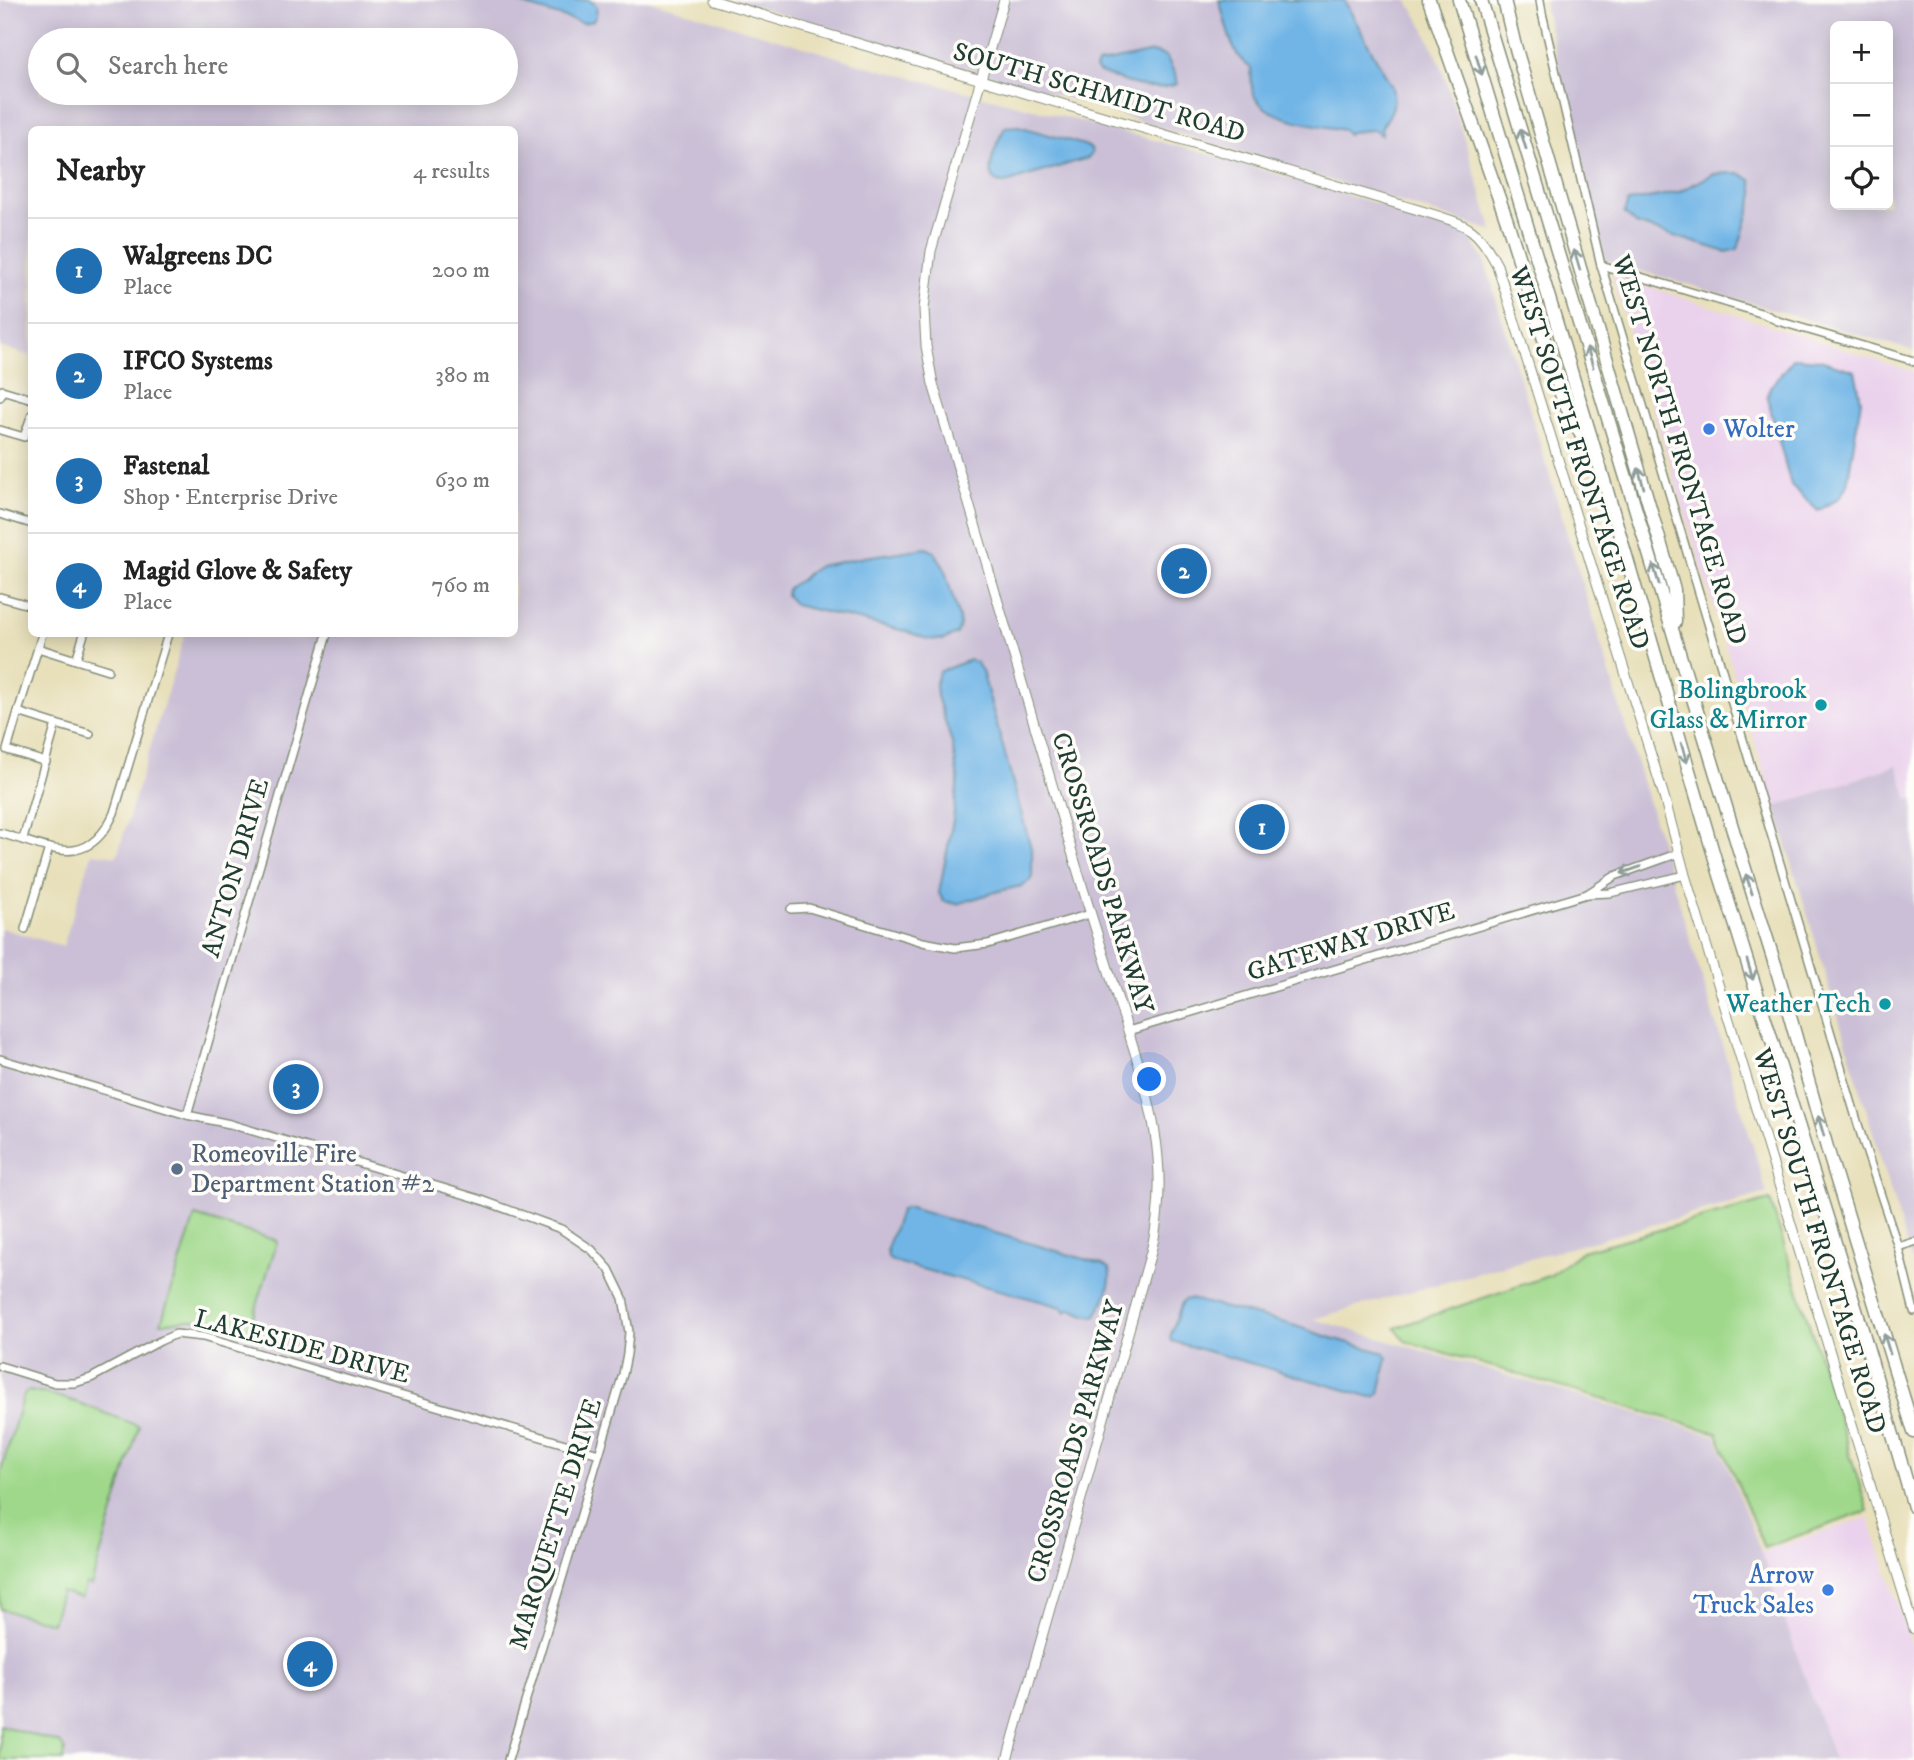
<!DOCTYPE html>
<html lang="en">
<head>
<meta charset="utf-8">
<style>
  :root { --surface:#fff; --page:#f2f2f2; --text:#222; --muted:#767676; --line:#e0e0e0; --accent:#1f6fb2 }
  body { margin:0; font-family:"IM FELL DW Pica",serif; background:var(--page); color:var(--text) }
  .controls { position:absolute; right:21px; top:21px; display:grid; overflow:hidden; border-radius:10px; box-shadow:0 4px 18px #0003 }
  .controls button { width:63px; height:63px; display:grid; place-items:center; padding:0; border:0; border-bottom:2px solid var(--line); background:var(--surface); color:var(--text); font:35px sans-serif }
  .you { position:absolute; left:1150px; top:1080px; width:24px; height:24px; margin:-18px; border:5px solid #fff; border-radius:50%; background:#1a73e8; box-shadow:0 0 0 10px #1a73e833 }
  .badge { display:grid; place-items:center; width:46px; height:46px; border-radius:50%; background:var(--accent); color:#fff; font-size:23px; font-weight:700 }
  .pin { position:absolute; translate:-50% -50%; border:4px solid #fff; box-shadow:0 2px 7px #0006 }
  .list { margin:0; padding:0; list-style:none }
  h2 { display:flex; justify-content:space-between; align-items:center; height:91px; margin:0; padding:0 28px; font-size:30px }
  h2 small { font-size:23px; font-weight:400; color:var(--muted) }
  .list li { display:grid; grid-template-columns:46px 1fr auto; gap:21px; align-items:center; box-sizing:border-box; height:105px; padding:0 28px; border-top:2px solid var(--line) }
  .list b { display:block; font-size:26px; white-space:nowrap }
  .list p { margin:0; font-size:23px; white-space:nowrap; color:var(--muted) }
  .list em { font-size:23px; font-style:normal; color:var(--muted) }
  .icon { flex:none; width:38px; height:38px; fill:none; stroke:currentColor; stroke-width:2; stroke-linecap:round; stroke-linejoin:round }
  .map { position:relative; flex:none; width:1914px; height:1760px; overflow:hidden }
  .search { position:absolute; background:var(--surface); box-shadow:0 4px 18px #0003; left:28px; top:28px; width:490px; height:77px; display:flex; align-items:center; gap:18px; box-sizing:border-box; padding:0 24px; border-radius:38px; color:var(--muted); font-size:26px }
  .panel { position:absolute; background:var(--surface); box-shadow:0 4px 18px #0003; left:28px; top:126px; width:490px; height:511px; border-radius:10px }
  .map>svg:first-child { display:block }
</style>
</head>
<body>
<div class="map">
<svg width="1914" height="1760" viewBox="0 0 1914 1760">
  <rect width="100%" height="100%" fill="#fdfcf7"/>
  <filter id="ink" filterUnits="userSpaceOnUse"><feTurbulence type="fractalNoise" baseFrequency=".0143" numOctaves="2"/><feDisplacementMap in="SourceGraphic" scale="14" xChannelSelector="R" yChannelSelector="G"/><feConvolveMatrix kernelMatrix="1 2 1 2 8 2 1 2 1" color-interpolation-filters="sRGB"/></filter>
  <filter id="wash" filterUnits="userSpaceOnUse"><feTurbulence type="fractalNoise" baseFrequency=".00686" numOctaves="4" result="noise"/><feDisplacementMap in="SourceGraphic" scale="28" xChannelSelector="R" yChannelSelector="G"/><feGaussianBlur stdDeviation="1.57" result="paint"/><feColorMatrix in="noise" values="0 0 0 0 0 0 0 0 0 0 0 0 0 0 0 0 0 1.4 0 .05"/><feComposite in="paint" operator="in"/></filter>
  <g filter="url(#wash)">
    <rect width="100%" height="100%" fill="#e8e0bb"/>
    <!-- built -->
    <g fill="#ead1ec">
      <polygon points="1612,275 1914,372 1914,798 1908,800 1897,765 1775,807"/>
      <polygon points="1869,1517 1914,1653 1914,1760 1834,1760 1761,1552"/>
    </g>
    <!-- industrial -->
    <g fill="#cabfd6" fill-rule="evenodd">
      <path d="M0 0H647L874 68 1223 158 1418 216 1467 234 1484 259 1767 1193 1313 1319 1716 1436 1761 1552 1834 1760H0V928L63 946 92 853 117 856 185 634H514V130H32L31 356 0 347ZM40 40H506V93H40Z"/>
      <polygon points="734,0 1407,0 1421,22 1441,65 1493,231 992,75"/>
      <path d="M1545 0H1914V351L1605 260 1545 9ZM1835 26H1888V205H1835Z"/>
      <polygon points="1897,765 1908,799 1914,798 1914,1268 1775,807"/>
    </g>
    <!-- green -->
    <g fill="#9fd88a" stroke="#5f8a5f" stroke-width="2">
      <polygon points="1770,1200 1868,1511 1764,1548 1717,1433 1405,1341 1395,1328 1551,1275 1582,1251"/>
      <path d="M195 1216 275 1240 277 1242 248 1334C227 1327 207 1318 185 1320 177 1321 169 1323 161 1323Z"/>
      <path d="M27 1391C61 1393 106 1414 139 1426L91 1586 86 1584 81 1598 61 1592 52 1623 0 1609V1474L23 1396Z"/>
      <polygon points="0,1725 60,1743 65,1750 63,1760 0,1760"/>
    </g>
    <!-- water -->
    <g fill="#71b5e6" stroke="#48798d" stroke-width="2">
      <polygon points="508,0 589,0 597,6 596,16 593,21 582,23"/>
      <path d="M1219 0H1344L1392 87C1396 107 1392 112 1381 128L1382 132 1381 135 1375 130H1371L1350 132 1348 134 1344 130C1320 125 1264 120 1254 95 1250 87 1252 77 1251 68 1229 55 1227 23 1219 0Z"/>
      <path d="M1153 52 1166 56 1175 74 1177 84C1151 94 1123 81 1098 72L1095 69 1097 64Z"/>
      <path d="M1018 126 1084 145 1091 148 1092 154 1088 158C1067 164 1046 171 1024 177 1018 179 1009 183 1003 183 977 183 999 138 1005 127Z"/>
      <polygon points="1739,173 1751,180 1754,195 1738,249 1726,252 1636,224 1624,213 1628,202 1679,192 1713,174"/>
      <polygon points="1794,358 1820,360 1855,371 1861,400 1847,485 1840,497 1818,511 1791,485 1767,397 1771,386"/>
      <polygon points="926,548 935,552 944,568 959,618 960,626 957,634 943,640 927,639 905,631 795,605 786,595 787,589 792,585 801,580 808,573 819,566 865,557"/>
      <polygon points="969,660 976,662 982,671 1032,852 1032,879 1021,886 999,891 957,904 943,901 939,893 953,820 958,779 952,743 937,696 936,683 939,672"/>
      <path d="M904 1208H910L1101 1264 1109 1269C1113 1282 1104 1305 1095 1316H1088L1070 1309 1066 1312 1062 1307 892 1261 888 1258 887 1249 900 1211Z"/>
      <polygon points="1190,1299 1286,1323 1332,1338 1385,1353 1387,1358 1379,1393 1377,1396 1371,1397 1171,1341 1170,1337 1181,1305 1184,1300"/>
    </g>
  </g>
  <g filter="url(#ink)">
    <g fill="none" stroke-linecap="round" stroke-linejoin="round">
      <!-- minor casing -->
      <g stroke="#848e78" stroke-width="10">
        <g id="minor">
          <polyline points="1540,0 1542,13 1601,265 1863,1141 1898,1247 1914,1311"/>
          <polyline points="1601,265 1764,314 1778,321 1914,361"/>
          <polyline points="0,397 2,390 32,399"/>
          <polyline points="0,430 24,437 32,414"/>
          <polyline points="0,514 32,524"/>
          <polyline points="0,597 32,606"/>
          <polyline points="42,634 38,648 76,660 84,634"/>
          <polyline points="76,660 108,670"/>
          <polyline points="18,712 38,648"/>
          <polyline points="56,724 90,734"/>
          <path d="M0 833C48 846 87 873 114 813L168 634"/>
          <polyline points="23,839 56,724 18,712 7,750 46,762"/>
          <polyline points="1587,894 1615,876 1679,853"/>
          <polyline points="791,909 809,908 923,942 955,948 988,944 1090,914"/>
          <polyline points="25,929 49,848"/>
          <polyline points="1128,1031 1587,894 1610,893 1685,875"/>
          <polyline points="0,1059 187,1115 230,1124 476,1198 561,1229 592,1250 609,1269 623,1298 629,1332 627,1354 623,1374 508,1760"/>
          <polyline points="187,1115 327,634"/>
          <polyline points="1898,1247 1914,1242"/>
          <polyline points="0,1366 55,1383 75,1383 91,1378 160,1341 176,1334 203,1337 599,1454"/>
        </g>
      </g>
      <!-- tertiary casing -->
      <g stroke="#848e78" stroke-width="11">
        <g id="tertiary">
          <path d="M712 0 1432 214C1470 226 1478 229 1497 265L1663 793 1685 875 1914 1629"/>
          <path d="M1004 0 931 251 924 309 926 346 933 384C981 543 1028 702 1075 862 1089 909 1104 956 1119 1003 1147 1088 1173 1162 1151 1252L1007 1760"/>
        </g>
      </g>
      <!-- motorway casing -->
      <g stroke="#848e78" stroke-width="15">
        <g id="motorway">
          <polyline points="1429,0 1507,221 1563,400 1588,448"/>
          <polyline points="1459,0 1602,474 1715,859 1861,1326 1914,1507"/>
          <polyline points="1481,0 1739,850 1778,974 1828,1151 1914,1432"/>
          <polyline points="1504,0 1514,42 1674,590 1675,622"/>
        </g>
      </g>
      <!-- minor -->
      <use href="#minor" stroke="#fff" stroke-width="7"/>
      <!-- tertiary -->
      <use href="#tertiary" stroke="#fff" stroke-width="9"/>
      <!-- motorway -->
      <use href="#motorway" stroke="#fff" stroke-width="12"/>
    </g>
    <!-- one-way arrows -->
    <defs><path id="oneway-shaft" d="M-6 0H5M1.5-3L5.5 0L1.5 3" fill="none" stroke-width="1.6" stroke-linecap="round" stroke-linejoin="round" transform="scale(1.75)"/></defs>
    <g stroke="#8f9e9a">
      <use href="#oneway-shaft" transform="translate(1479 65) rotate(73)"/>
      <use href="#oneway-shaft" transform="translate(1523 139) rotate(-107)"/>
      <use href="#oneway-shaft" transform="translate(1577 260) rotate(-106)"/>
      <use href="#oneway-shaft" transform="translate(1590 357) rotate(-107)"/>
      <use href="#oneway-shaft" transform="translate(1641 478) rotate(-106)"/>
      <use href="#oneway-shaft" transform="translate(1656 574) rotate(-107)"/>
      <use href="#oneway-shaft" transform="translate(1684 753) rotate(74)"/>
      <use href="#oneway-shaft" transform="translate(1631 870) rotate(161)"/>
      <use href="#oneway-shaft" transform="translate(1749 884) rotate(-108)"/>
      <use href="#oneway-shaft" transform="translate(1750 970) rotate(73)"/>
      <use href="#oneway-shaft" transform="translate(1821 1126) rotate(-106)"/>
      <use href="#oneway-shaft" transform="translate(1887 1344) rotate(-107)"/>
    </g>
  </g>
  <!-- markers -->
  <g fill="#3f7fe0" stroke="#fdfcf7" stroke-width="2.5">
    <circle cx="1709" cy="429" r="7"/>
    <circle cx="1828" cy="1590" r="7"/>
  </g>
  <g fill="#0f9aa8" stroke="#fdfcf7" stroke-width="2.5">
    <circle cx="1821" cy="705" r="7"/>
    <circle cx="1885" cy="1004" r="7"/>
  </g>
  <circle fill="#5c6f8a" stroke="#fdfcf7" stroke-width="2.5" cx="177" cy="1169" r="7"/>
  <g text-anchor="middle" dominant-baseline="central" stroke-width="7" stroke-linejoin="round" paint-order="stroke">
    <!-- street labels -->
    <g font-size="26" fill="#1f3d34" stroke="#fdfcf7">
      <text transform="translate(1099 93) rotate(16)">SOUTH SCHMIDT ROAD</text>
      <text transform="translate(1679 450) rotate(73)">WEST NORTH FRONTAGE ROAD</text>
      <text transform="translate(1579 458) rotate(72)">WEST SOUTH FRONTAGE ROAD</text>
      <text transform="translate(236 868) rotate(-74)">ANTON DRIVE</text>
      <text transform="translate(1102 873) rotate(73)">CROSSROADS PARKWAY</text>
      <text transform="translate(1351 942) rotate(-17)">GATEWAY DRIVE</text>
      <text transform="translate(1819 1241) rotate(73)">WEST SOUTH FRONTAGE ROAD</text>
      <text transform="translate(302 1347) rotate(15)">LAKESIDE DRIVE</text>
      <text transform="translate(1076 1442) rotate(-74)">CROSSROADS PARKWAY</text>
      <text transform="translate(556 1524) rotate(-73)">MARQUETTE DRIVE</text>
    </g>
    <!-- shop labels -->
    <g font-size="26" fill="#366cbe" stroke="#fdfcf7" text-anchor="start">
      <text x="1723" y="429">Wolter</text>
      <text x="1814" y="1575" text-anchor="end">Arrow<tspan x="1814" dy="30">Truck Sales</tspan></text>
    </g>
    <!-- culture labels -->
    <g font-size="26" fill="#0d838f" stroke="#fdfcf7" text-anchor="end">
      <text x="1807" y="690">Bolingbrook<tspan x="1807" dy="30">Glass &amp; Mirror</tspan></text>
      <text x="1871" y="1004">Weather Tech</text>
    </g>
    <!-- service labels -->
    <g font-size="26" fill="#4e5e75" stroke="#fdfcf7" text-anchor="start">
      <text x="191" y="1154">Romeoville Fire<tspan x="191" dy="30">Department Station #2</tspan></text>
    </g>
  </g>
</svg>
<div class="controls">
<button>+</button>
<button>−</button>
<button><svg class="icon" aria-label="locate" viewBox="0 0 24 24"><circle cx="12" cy="12" r="6"/><path d="M12 2v4M12 18v4M2 12h4M18 12h4"/></svg></button>
</div>
<div class="you"></div>
<div class="pin badge" style="left:1262px;top:827px">1</div>
<div class="pin badge" style="left:1184px;top:571px">2</div>
<div class="pin badge" style="left:296px;top:1087px">3</div>
<div class="pin badge" style="left:310px;top:1664px">4</div>
<div class="search"><svg class="icon" aria-label="search" viewBox="0 0 24 24"><circle cx="10" cy="10" r="6"/><path d="M15 15l6 6"/></svg>Search here</div>
<section class="panel">
<h2>Nearby<small>4 results</small></h2>
<ul class="list">
<li><span class="badge">1</span><div><b>Walgreens DC</b><p>Place</p></div><em>200 m</em></li>
<li><span class="badge">2</span><div><b>IFCO Systems</b><p>Place</p></div><em>380 m</em></li>
<li><span class="badge">3</span><div><b>Fastenal</b><p>Shop · Enterprise Drive</p></div><em>630 m</em></li>
<li><span class="badge">4</span><div><b>Magid Glove &amp; Safety</b><p>Place</p></div><em>760 m</em></li>
</ul>
</section>
</div>
</body>
</html>
